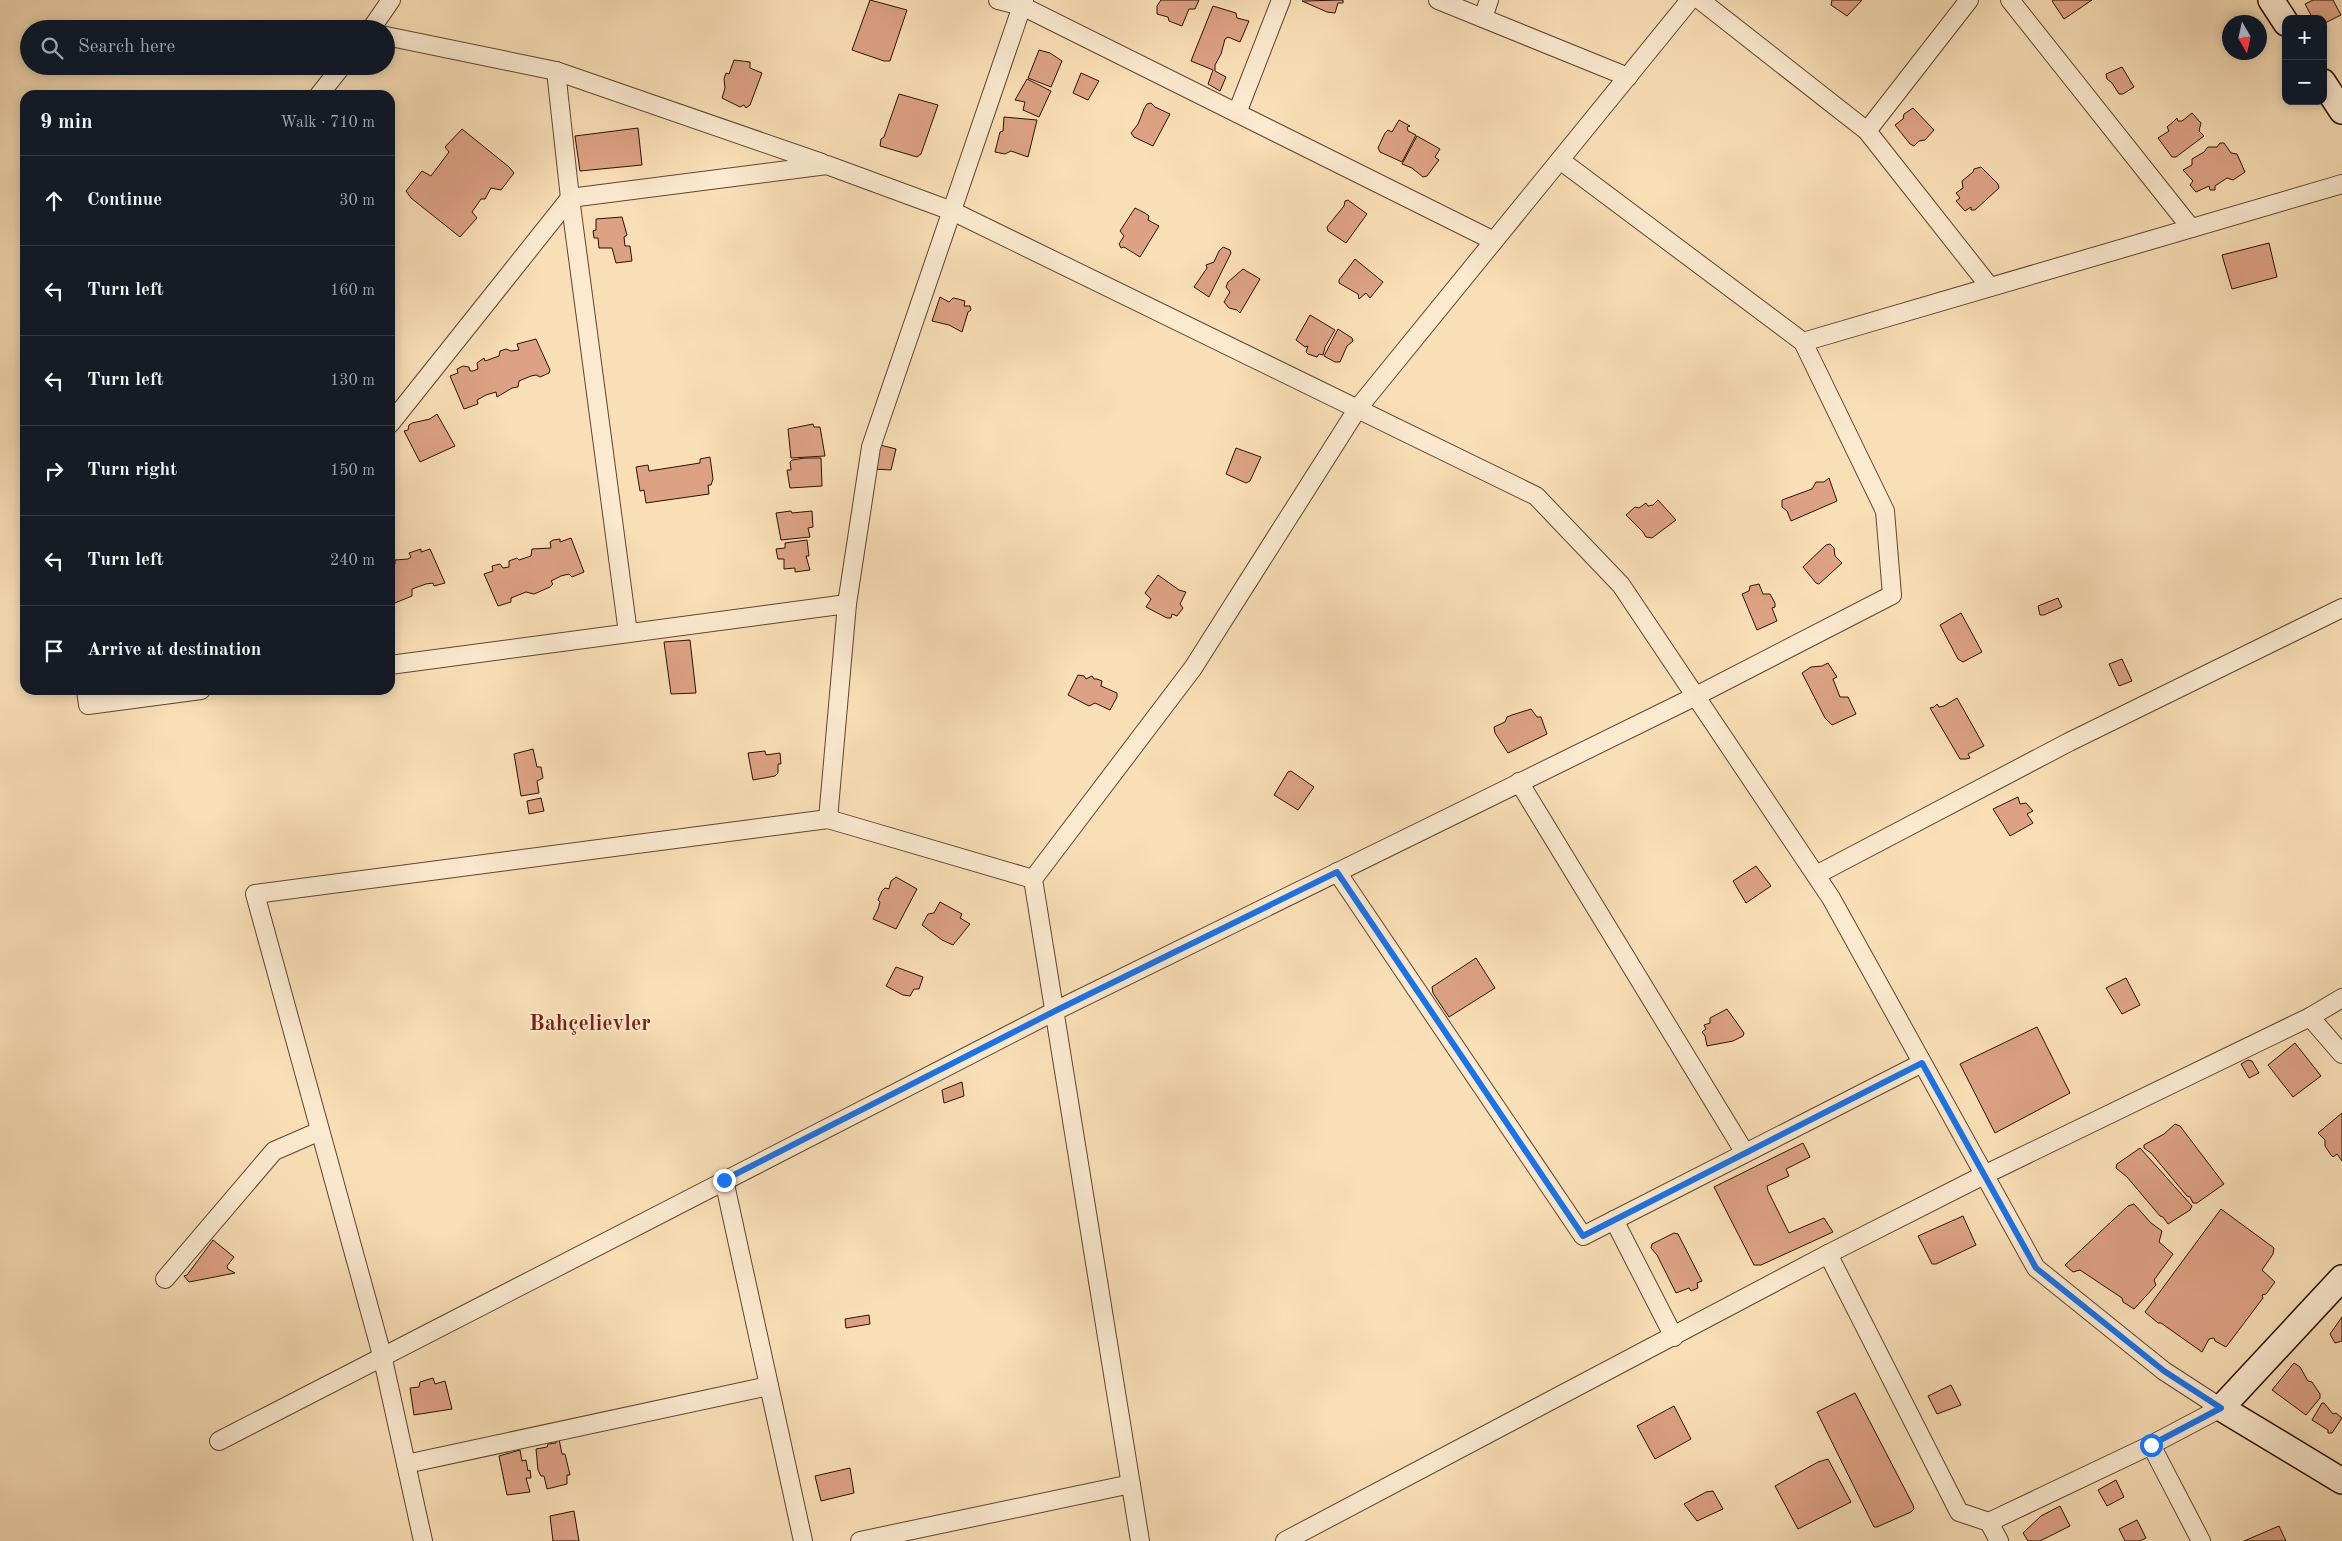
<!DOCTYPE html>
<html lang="en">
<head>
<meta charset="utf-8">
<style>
  :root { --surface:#171b24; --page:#242831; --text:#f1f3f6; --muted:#9ea1a6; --line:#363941 }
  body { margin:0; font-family:"Old Standard TT",serif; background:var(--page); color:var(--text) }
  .controls { position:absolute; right:15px; top:15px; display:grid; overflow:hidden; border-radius:10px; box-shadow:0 2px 12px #0003 }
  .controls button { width:45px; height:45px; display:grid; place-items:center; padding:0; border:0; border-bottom:1px solid var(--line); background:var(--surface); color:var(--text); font:25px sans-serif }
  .compass { position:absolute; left:2222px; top:15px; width:45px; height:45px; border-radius:50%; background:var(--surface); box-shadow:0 2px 12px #0003; rotate:171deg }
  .stop { position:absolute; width:15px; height:15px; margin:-11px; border:4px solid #1a73e8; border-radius:50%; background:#fff }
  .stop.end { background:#1a73e8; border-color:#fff; box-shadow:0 1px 5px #0008 }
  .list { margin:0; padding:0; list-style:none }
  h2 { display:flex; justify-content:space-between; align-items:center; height:65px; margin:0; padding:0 20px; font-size:21px }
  h2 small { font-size:16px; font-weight:400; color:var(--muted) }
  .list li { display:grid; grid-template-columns:32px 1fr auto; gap:15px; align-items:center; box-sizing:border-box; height:90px; padding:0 20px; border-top:1px solid var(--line) }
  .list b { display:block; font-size:19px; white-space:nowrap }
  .list em { font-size:16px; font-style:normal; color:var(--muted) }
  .icon { flex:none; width:28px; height:28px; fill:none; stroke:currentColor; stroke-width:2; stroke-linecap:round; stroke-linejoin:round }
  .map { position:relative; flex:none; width:2342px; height:1541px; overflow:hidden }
  .search { position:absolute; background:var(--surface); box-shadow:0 2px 12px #0003; left:20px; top:20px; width:375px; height:55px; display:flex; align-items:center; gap:12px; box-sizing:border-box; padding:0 18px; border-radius:28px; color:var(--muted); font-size:19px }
  .panel { position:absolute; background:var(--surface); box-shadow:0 2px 12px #0003; left:20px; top:90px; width:375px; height:605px; border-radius:15px }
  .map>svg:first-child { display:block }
</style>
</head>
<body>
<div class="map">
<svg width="2342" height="1541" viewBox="0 0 2342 1541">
  <rect width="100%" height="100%" fill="#f9dfb7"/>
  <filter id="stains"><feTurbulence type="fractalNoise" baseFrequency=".004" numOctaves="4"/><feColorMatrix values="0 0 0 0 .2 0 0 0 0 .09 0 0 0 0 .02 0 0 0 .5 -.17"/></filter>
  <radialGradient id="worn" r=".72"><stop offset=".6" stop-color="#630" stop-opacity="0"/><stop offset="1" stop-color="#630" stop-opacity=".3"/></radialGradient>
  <!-- building -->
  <g fill="#dda285" stroke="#2d1000">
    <polygon points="870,0 907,10 890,61 884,61 852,50"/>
    <polygon points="1161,0 1199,0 1195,9 1189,9 1182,26 1169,21 1168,17 1157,14 1157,6"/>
    <polygon points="1343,0 1343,3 1338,3 1335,13 1327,12 1302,1"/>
    <polygon points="1832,0 1862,0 1847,16 1831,5"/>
    <polygon points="2054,0 2092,0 2064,19 2052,1"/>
    <polygon points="2313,0 2333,0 2341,15 2323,24 2323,19 2313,19 2305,4"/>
    <polygon points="1213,6 1236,13 1237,18 1249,21 1240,42 1228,37 1225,39 1221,54 1215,65 1215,71 1226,77 1220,91 1208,84 1213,70 1191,61"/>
    <polygon points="1039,50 1050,53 1062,61 1051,87 1028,78"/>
    <polygon points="734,60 750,62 750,68 762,73 750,105 746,108 744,105 740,107 722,98 725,88 724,79 726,73 729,74"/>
    <polygon points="2122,67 2134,87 2123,94 2119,94 2112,83 2107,79 2106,74"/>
    <polygon points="1081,73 1099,81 1088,100 1073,93"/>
    <polygon points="1027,79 1051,91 1039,117 1023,110 1025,102 1015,100"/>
    <polygon points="899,94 938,105 921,154 917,157 880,146 881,139 884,137"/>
    <polygon points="1151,103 1155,107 1170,114 1153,146 1134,137 1131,133 1138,124 1144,109 1147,104"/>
    <polygon points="1913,108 1934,130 1925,140 1919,141 1914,146 1910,144 1895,125 1903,119 1904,114"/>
    <polygon points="2192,113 2201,123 2199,131 2204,136 2176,157 2172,157 2158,138 2169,131 2167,127 2174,121 2177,118 2178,121 2182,121"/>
    <polygon points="1004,117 1037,120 1028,157 1011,151 1005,154 995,152 1000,132 1003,131"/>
    <polygon points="1399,120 1410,126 1407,127 1408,131 1416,135 1402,162 1380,152 1378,148 1385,133 1388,130 1392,132"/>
    <polygon points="638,128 642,165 580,171 575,136"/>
    <polygon points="462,129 509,167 514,173 501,190 491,188 485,199 481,199 472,212 477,218 460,237 411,198 406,191 422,171 431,176 449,152 445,147"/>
    <polygon points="1417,136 1440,149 1435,157 1439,160 1427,176 1423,177 1412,168 1402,164"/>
    <polygon points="2220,143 2224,143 2231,153 2237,154 2245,172 2233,180 2227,178 2215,186 2215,190 2210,190 2209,186 2196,192 2190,185 2193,181 2183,170 2192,165 2192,159 2204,152 2208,147 2217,147"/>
    <polygon points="1981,167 1998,184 1999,188 1975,210 1971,210 1971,207 1965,211 1956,201 1960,198 1956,193 1963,188 1962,181 1973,172 1974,169"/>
    <polygon points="1348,200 1367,214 1346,243 1328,231 1327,227 1344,206 1345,201"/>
    <polygon points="1135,208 1145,213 1149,216 1148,220 1159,226 1140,257 1124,247 1121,248 1119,244 1124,236 1120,231"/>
    <polygon points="622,217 627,235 624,237 625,246 630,246 632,261 616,263 612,248 599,248 598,238 594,238 593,231 596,230 596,219"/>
    <polygon points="2269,243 2277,277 2232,289 2222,255"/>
    <polygon points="1223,247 1230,250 1231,253 1209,297 1194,287 1207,268 1206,265 1214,262 1219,251"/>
    <polygon points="1355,259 1383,282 1370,298 1366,293 1359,299 1358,294 1339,283 1339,280"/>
    <polygon points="1243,269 1260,279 1240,313 1237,310 1229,308 1224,302 1230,292 1226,287 1228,282"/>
    <polygon points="940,297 949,302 953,298 958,299 965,301 964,306 970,306 971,310 968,312 962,332 949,325 932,321"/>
    <polygon points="1310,315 1335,330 1325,347 1323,355 1319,354 1317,357 1308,354 1306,352 1308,346 1305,347 1296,340"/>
    <polygon points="1338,329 1352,338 1353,341 1347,346 1340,362 1335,362 1324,356"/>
    <polygon points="536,339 550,370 549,373 540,377 536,375 531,376 519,381 518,387 512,388 497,397 496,392 486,395 477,400 478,404 464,409 450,376 458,373 457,369 463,366 469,367 470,371 473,371 478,369 477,363 484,358 485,361 499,356 500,351 506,349 511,351 519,350 517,344"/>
    <polygon points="437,414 455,446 420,462 404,431 408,430 409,425 412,423 430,419"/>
    <polygon points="813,424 814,427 820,427 825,456 791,458 788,429"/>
    <polygon points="880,445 896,449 891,470 874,469"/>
    <polygon points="1236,448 1261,457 1250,481 1246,483 1226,474"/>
    <polygon points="710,457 713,479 711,485 708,485 709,494 646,503 644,490 640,491 636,467 648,465 649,471 700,463 700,459"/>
    <polygon points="805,458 821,458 822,486 790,488 787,470 791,470 790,462 792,460"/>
    <polygon points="1829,478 1837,501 1791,521 1787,511 1782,507 1782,500 1812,489 1816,482 1824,482"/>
    <polygon points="1658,500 1676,520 1652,538 1646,537 1643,532 1626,515 1635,507 1639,508 1646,503 1648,506 1653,505"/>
    <polygon points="791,511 792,513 812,511 813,527 808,528 810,537 781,540 776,513"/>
    <polygon points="571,538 584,572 572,577 569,574 561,576 551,581 553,584 550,587 534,594 526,592 511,598 511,602 498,606 484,574 493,571 492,566 500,564 503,568 509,567 509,561 517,558 519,560 531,556 532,549 551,548 550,542 553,540 560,539 560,542"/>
    <polygon points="807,540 809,556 806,556 810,570 795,572 795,568 784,569 784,559 778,559 776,549 785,548 785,543"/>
    <polygon points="1830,544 1834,548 1835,556 1842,563 1819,584 1816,583 1803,567 1826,545"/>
    <polygon points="421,549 421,552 430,549 445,583 434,586 433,583 426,584 412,589 412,596 390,605 390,566 395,564 395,560 408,559 411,557 409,553"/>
    <polygon points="1158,575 1179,590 1186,592 1180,604 1183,608 1177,616 1172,614 1171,618 1167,618 1146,607 1151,599 1145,593"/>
    <polygon points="1759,584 1763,594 1770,594 1775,603 1775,607 1772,608 1777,621 1757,630 1742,594 1749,591 1750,586"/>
    <polygon points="2058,598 2062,607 2044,615 2040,615 2038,606"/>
    <polygon points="1961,613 1982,652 1963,662 1958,659 1940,625"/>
    <polygon points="690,640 696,693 671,694 664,642"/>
    <polygon points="2122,659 2132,681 2119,686 2109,664"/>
    <polygon points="1828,663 1837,677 1833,679 1840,697 1848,697 1856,714 1832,725 1825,718 1802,673 1811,667 1822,666"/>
    <polygon points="1078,675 1084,676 1086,679 1092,676 1094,679 1097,679 1102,681 1101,686 1117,693 1117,697 1110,710 1095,703 1089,706 1068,695"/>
    <polygon points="1957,698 1984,746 1968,754 1970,758 1966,759 1960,759 1930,708 1934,707 1937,704 1939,707 1944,706"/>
    <polygon points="1531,709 1537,717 1541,717 1547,734 1508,753 1495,733 1494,727 1505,722 1507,717 1512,715"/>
    <polygon points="533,749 537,767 541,767 543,778 537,781 539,793 521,796 514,754"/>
    <polygon points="765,751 766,755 780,753 781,764 778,764 778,773 775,776 753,780 748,753"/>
    <polygon points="1291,771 1314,787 1298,810 1274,795 1288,772"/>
    <polygon points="2018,797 2020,804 2026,803 2033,811 2027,814 2033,823 2010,836 1993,809"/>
    <polygon points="541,798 544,811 529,814 527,801"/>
    <polygon points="1756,866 1771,886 1746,903 1733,881"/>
    <polygon points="896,877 917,889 896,929 873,919 878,909 880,902 878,900 882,891 885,888 889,889 891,881"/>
    <polygon points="940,902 962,914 960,918 970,924 953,945 942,940 922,925 928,914 934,913"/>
    <polygon points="1476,958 1495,988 1449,1017 1433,993 1432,987"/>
    <polygon points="896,967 923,977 919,989 914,989 910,996 903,995 886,986"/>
    <polygon points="2126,978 2140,1005 2122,1014 2106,988"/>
    <polygon points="1727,1009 1744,1033 1743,1036 1733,1041 1707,1046 1705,1036 1702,1032 1706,1029 1704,1025 1710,1023 1710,1018"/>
    <polygon points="2037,1027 2070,1093 1995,1133 1960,1064"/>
    <polygon points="2295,1043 2321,1076 2293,1097 2268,1065"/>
    <polygon points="2248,1060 2252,1061 2259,1073 2249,1078 2241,1064"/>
    <polygon points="962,1082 964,1096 944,1103 942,1090"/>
    <polygon points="2342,1113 2342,1161 2337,1154 2333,1157 2331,1155 2325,1146 2325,1140 2318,1133"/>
    <polygon points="2175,1124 2180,1126 2224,1184 2197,1203 2193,1203 2190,1197 2187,1196 2151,1153 2144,1148 2144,1145 2164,1134"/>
    <polygon points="1803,1143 1810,1157 1786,1169 1789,1176 1767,1186 1768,1191 1789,1233 1824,1218 1833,1232 1761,1265 1754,1265 1714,1187"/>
    <polygon points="2140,1148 2192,1206 2190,1210 2168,1224 2163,1217 2160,1216 2127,1177 2116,1168 2117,1164"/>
    <polygon points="2134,1204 2151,1223 2162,1231 2159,1242 2173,1254 2154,1280 2156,1285 2134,1309 2123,1302 2122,1298 2080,1270 2073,1272 2065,1265 2128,1206"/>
    <polygon points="2221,1209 2274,1248 2273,1254 2262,1270 2275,1282 2266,1294 2262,1295 2263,1298 2226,1347 2215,1341 2214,1338 2209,1339 2202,1352 2161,1323 2158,1323 2145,1312"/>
    <polygon points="1963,1216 1976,1245 1936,1264 1932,1264 1918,1236"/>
    <polygon points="1674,1233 1678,1234 1702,1281 1697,1283 1698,1288 1691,1291 1689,1288 1676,1293 1657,1255 1651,1248 1652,1244"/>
    <polygon points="213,1240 234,1257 227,1266 228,1269 235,1273 189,1282 184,1276 187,1275"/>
    <polygon points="869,1315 870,1324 846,1328 845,1319"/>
    <polygon points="2342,1317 2342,1341 2335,1343 2330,1334"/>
    <polygon points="2294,1363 2300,1367 2308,1381 2312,1382 2320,1394 2320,1398 2306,1415 2272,1390"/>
    <polygon points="433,1378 435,1384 445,1381 452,1409 414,1415 410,1388 419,1387 420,1382"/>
    <polygon points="1951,1385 1961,1405 1937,1414 1928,1396"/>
    <polygon points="1855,1393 1913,1505 1914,1509 1911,1512 1877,1527 1874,1527 1817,1412"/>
    <polygon points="2322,1403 2324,1403 2333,1414 2336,1413 2342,1418 2332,1433 2328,1433 2328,1430 2312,1420"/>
    <polygon points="1674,1406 1691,1439 1655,1459 1637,1426"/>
    <polygon points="559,1439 562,1454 565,1454 570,1475 567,1475 567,1484 547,1489 544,1476 541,1476 538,1470 536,1449 547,1447 548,1444 556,1443 556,1440"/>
    <polygon points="520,1450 522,1461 526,1460 528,1471 530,1470 531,1478 526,1478 530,1492 507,1495 499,1456"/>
    <polygon points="1828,1459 1851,1502 1798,1529 1775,1486 1818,1462"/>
    <polygon points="850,1468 854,1493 821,1501 815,1476"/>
    <polygon points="2116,1480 2124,1497 2107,1506 2098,1490"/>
    <polygon points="1713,1491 1723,1509 1697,1521 1684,1504 1706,1492"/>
    <polygon points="2060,1506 2070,1526 2040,1541 2028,1541 2023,1533 2041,1516"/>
    <polygon points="574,1511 579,1541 553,1541 550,1516"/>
    <polygon points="2137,1520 2146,1538 2140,1541 2125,1541 2119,1529"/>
    <polygon points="2279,1526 2286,1541 2244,1541"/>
  </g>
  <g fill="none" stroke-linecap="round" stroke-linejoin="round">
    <!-- street casing -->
    <g stroke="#60442e" stroke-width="20">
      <g id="street">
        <polyline points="998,0 1022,6 1494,241"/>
        <polyline points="1438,0 1628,77"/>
        <polyline points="1700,0 1867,131 1990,287"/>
        <polyline points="2010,0 2191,228"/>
        <polyline points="1483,18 1489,0"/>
        <polyline points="371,29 391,0"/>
        <polyline points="386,36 556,71 822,163"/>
        <polyline points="556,71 570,198 628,633"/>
        <polyline points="319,95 342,66"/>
        <polyline points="1237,113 1281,0"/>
        <polyline points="1867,131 1969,0"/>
        <polyline points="1803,342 2342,184"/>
        <polyline points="390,424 570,198 827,165 952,211 1536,496 1621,585 1831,898 2036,1268 2164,1371 2221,1408 2151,1445 1989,1522"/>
        <polyline points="390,665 847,604"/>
        <polyline points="86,690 88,705 201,690"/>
        <polyline points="1519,782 1745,1153"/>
        <polyline points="828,819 847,604 871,447 1024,0"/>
        <polyline points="1337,872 1583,1236 1922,1063"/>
        <polyline points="1816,875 2069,742 2342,608"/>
        <polyline points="2310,1017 2342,1054"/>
        <polyline points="724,1180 803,1541"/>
        <polyline points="1614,1220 1674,1337"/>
        <polyline points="1828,1254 1959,1512 1989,1522 1999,1541"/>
        <polyline points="165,1279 274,1151 320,1131"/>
        <polyline points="219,1441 1055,1011 1696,696 1892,595 1885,511 1803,342 1560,160"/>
        <polyline points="2151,1445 2201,1541"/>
        <polyline points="406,1464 769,1386"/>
        <polyline points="423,1541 382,1355 255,894 828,819 1033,879"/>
        <polyline points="860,1541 1131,1484"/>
        <polyline points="1140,1541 1033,879 1193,668 1358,408 1690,0"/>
        <polyline points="1285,1541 1828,1254 1984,1175 2310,1017 2342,998"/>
      </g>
    </g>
    <!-- secondary casing -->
    <g stroke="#2d1000" stroke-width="28">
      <g id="secondary">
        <polyline points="2271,0 2286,23"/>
        <polyline points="2323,82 2342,111"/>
        <polyline points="2342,1278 2221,1408 2342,1481"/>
      </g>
    </g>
    <!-- street -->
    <use href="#street" stroke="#fbead0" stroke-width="18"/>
    <!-- secondary -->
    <use href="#secondary" stroke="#fbead0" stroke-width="25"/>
  </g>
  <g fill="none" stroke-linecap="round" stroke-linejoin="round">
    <!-- route -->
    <polyline stroke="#1a73e8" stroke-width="6" points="724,1180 1055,1011 1337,872 1583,1236 1922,1063 2036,1268 2164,1371 2221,1408 2151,1445"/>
  </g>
  <g text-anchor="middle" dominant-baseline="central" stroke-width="4" stroke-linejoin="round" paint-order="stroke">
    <!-- district labels -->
    <g font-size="22" font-weight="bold" fill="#7a1f14" stroke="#fbead0">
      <text x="590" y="1024">Bahçelievler</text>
    </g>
  </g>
  <rect width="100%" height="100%" filter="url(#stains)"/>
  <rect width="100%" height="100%" fill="url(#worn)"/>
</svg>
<div class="controls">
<button>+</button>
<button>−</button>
</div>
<svg class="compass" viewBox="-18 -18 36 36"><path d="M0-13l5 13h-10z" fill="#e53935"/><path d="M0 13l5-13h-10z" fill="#9ea1a6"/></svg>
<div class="stop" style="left:2151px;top:1445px"></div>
<div class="stop end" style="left:724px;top:1180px"></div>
<div class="search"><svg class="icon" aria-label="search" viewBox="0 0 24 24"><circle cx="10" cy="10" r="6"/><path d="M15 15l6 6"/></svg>Search here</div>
<section class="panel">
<h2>9 min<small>Walk · 710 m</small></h2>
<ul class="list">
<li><svg class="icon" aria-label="ahead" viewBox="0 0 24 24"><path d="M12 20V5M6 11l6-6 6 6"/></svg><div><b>Continue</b></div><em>30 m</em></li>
<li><svg class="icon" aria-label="left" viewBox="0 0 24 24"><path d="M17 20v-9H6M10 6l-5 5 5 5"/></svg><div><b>Turn left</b></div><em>160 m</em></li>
<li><svg class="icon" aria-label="left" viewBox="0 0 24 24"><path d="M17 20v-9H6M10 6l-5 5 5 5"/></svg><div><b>Turn left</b></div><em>130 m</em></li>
<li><svg class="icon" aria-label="right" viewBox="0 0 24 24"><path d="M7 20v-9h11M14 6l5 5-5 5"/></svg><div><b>Turn right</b></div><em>150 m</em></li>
<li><svg class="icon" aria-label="left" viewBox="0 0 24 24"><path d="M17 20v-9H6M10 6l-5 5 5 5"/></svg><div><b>Turn left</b></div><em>240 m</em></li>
<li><svg class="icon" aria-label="arrive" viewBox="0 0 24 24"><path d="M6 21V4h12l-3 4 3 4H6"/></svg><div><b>Arrive at destination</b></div></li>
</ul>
</section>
</div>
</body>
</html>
